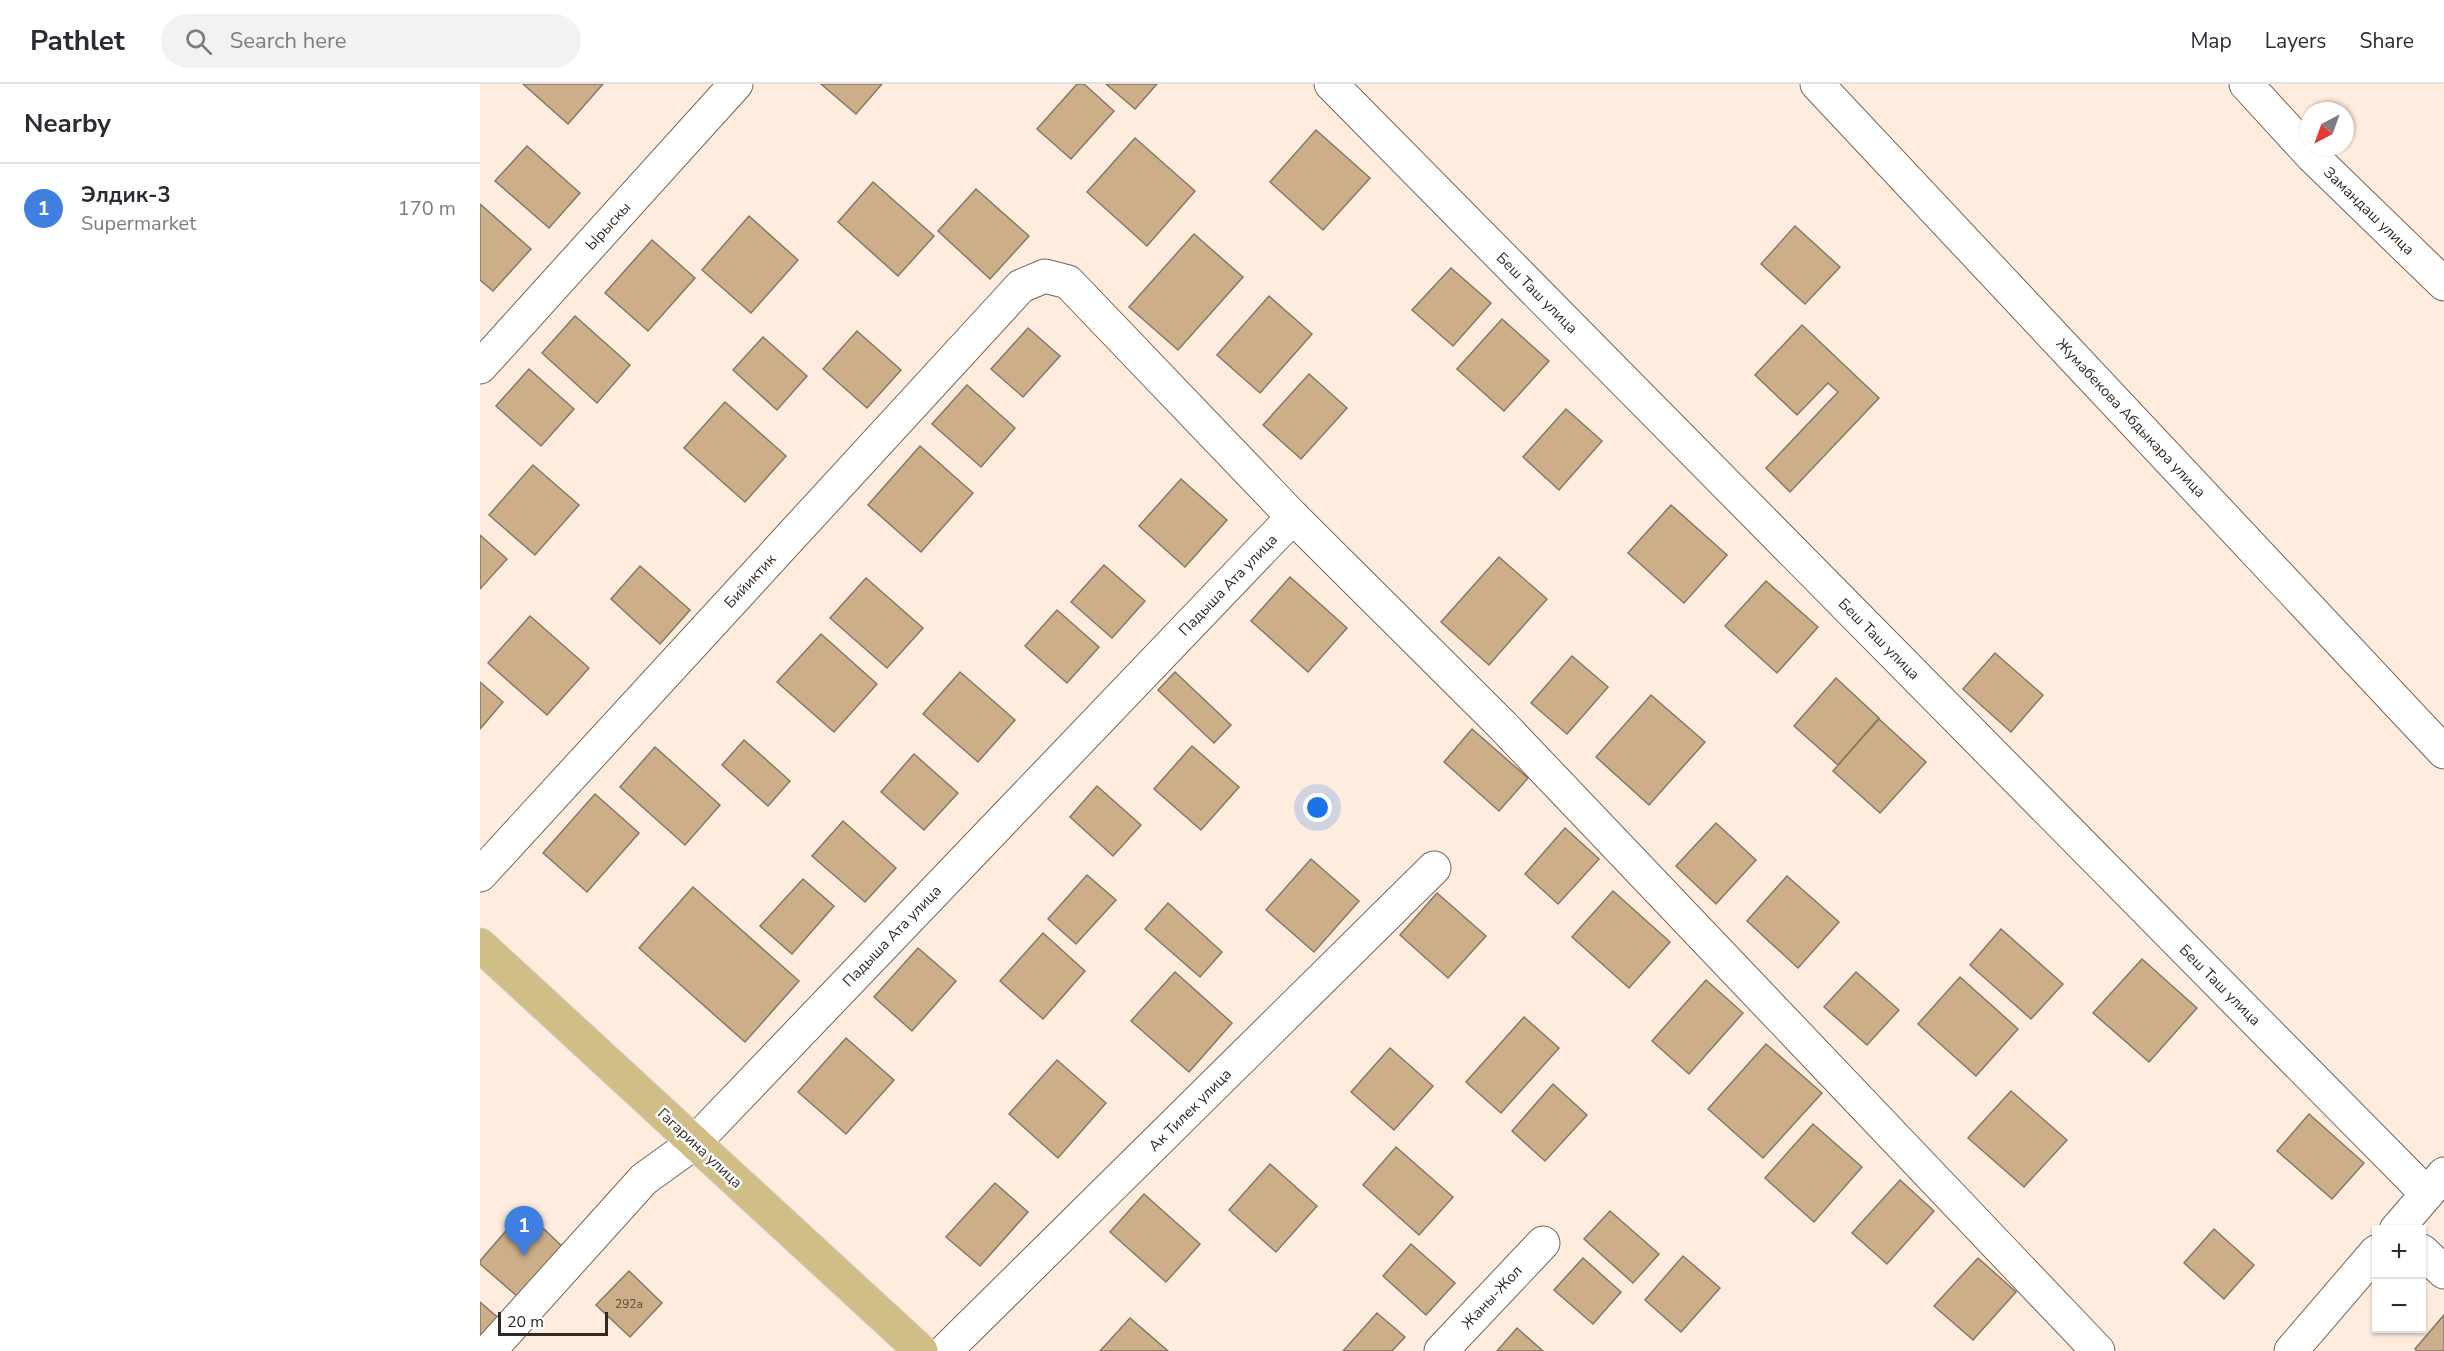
<!DOCTYPE html>
<html lang="en">
<head>
<meta charset="utf-8">
<style>
  :root { --surface:#fff; --page:#f2f2f3; --text:#2b2b33; --muted:#7c7c81; --line:#e1e1e2; --accent:#0f766e }
  body { margin:0; font-family:"Nunito Sans",sans-serif; background:var(--page); color:var(--text) }
  .controls { position:absolute; right:18px; bottom:18px; display:grid; overflow:hidden; border-radius:0px; box-shadow:0 2px 4px #0004 }
  .controls button { width:54px; height:54px; display:grid; place-items:center; padding:0; border:0; border-bottom:2px solid var(--line); background:var(--surface); color:var(--text); font:30px sans-serif }
  .compass { position:absolute; left:1820px; top:18px; width:54px; height:54px; border-radius:50%; background:var(--surface); box-shadow:0 2px 4px #0004; rotate:221deg }
  .scale { position:absolute; left:18px; bottom:15px; width:110px; box-sizing:border-box; padding-left:6px; border:3px solid #312923; border-top:0; font-size:16px; line-height:21px; white-space:nowrap; color:#312923; -webkit-text-stroke:4px #fff; paint-order:stroke }
  .you { position:absolute; left:838px; top:724px; width:21px; height:21px; margin:-15px; border:4px solid #fff; border-radius:50%; background:#1a73e8; box-shadow:0 0 0 9px #1a73e833 }
  .badge { display:grid; place-items:center; width:39px; height:39px; border-radius:50%; background:var(--accent); color:#fff; font-size:20px; font-weight:700 }
  .pin { position:absolute; translate:-50% -50px; filter:drop-shadow(0 2px 3px #0008) }
  .pin::after { content:''; position:absolute; top:32px; width:21px; height:18px; background:inherit; clip-path:polygon(0 0,100% 0,50% 100%) }
  .list { margin:0; padding:0; list-style:none }
  h2 { display:flex; justify-content:space-between; align-items:center; height:78px; margin:0; padding:0 24px; font-size:26px }
  h2 small { font-size:20px; font-weight:400; color:var(--muted) }
  .list li { display:grid; grid-template-columns:39px 1fr auto; gap:18px; align-items:center; box-sizing:border-box; height:90px; padding:0 24px; border-top:2px solid var(--line) }
  .list b { display:block; font-size:22px; white-space:nowrap }
  .list p { margin:0; font-size:20px; white-space:nowrap; color:var(--muted) }
  .list em { font-size:20px; font-style:normal; color:var(--muted) }
  .icon { flex:none; width:33px; height:33px; fill:none; stroke:currentColor; stroke-width:2; stroke-linecap:round; stroke-linejoin:round }
  .map { position:relative; flex:none; width:1964px; height:1267px; overflow:hidden }
  header { display:flex; align-items:center; gap:36px; box-sizing:border-box; height:84px; padding:0 30px; background:var(--surface); border-bottom:2px solid var(--line) }
  header strong { font-size:28px }
  nav { display:flex; gap:33px; margin-inline-start:auto; font-size:21px }
  .search { width:420px; height:54px; background:var(--page); display:flex; align-items:center; gap:15px; box-sizing:border-box; padding:0 21px; border-radius:33px; color:var(--muted); font-size:22px }
  main { display:flex }
  aside { flex:1; background:var(--surface) }
  .map>svg:first-child { display:block }
</style>
</head>
<body>
<header>
<strong>Pathlet</strong>
<div class="search"><svg class="icon" aria-label="search" viewBox="0 0 24 24"><circle cx="10" cy="10" r="6"/><path d="M15 15l6 6"/></svg>Search here</div>
<nav><a>Map</a><a>Layers</a><a>Share</a></nav>
</header>
<main>
<aside>
<h2>Nearby<small></small></h2>
<ul class="list">
<li><span class="badge" style="background:#3f7fe0">1</span><div><b>Элдик-3</b><p>Supermarket</p></div><em>170 m</em></li>
</ul>
</aside>
<div class="map">
<svg width="1964" height="1267" viewBox="0 0 1964 1267">
  <rect width="100%" height="100%" fill="#feeddf"/>
  <!-- building -->
  <g fill="#ccaf89" stroke="#867865" stroke-width="1.5">
    <polygon points="43,0 123,0 88,40"/>
    <polygon points="341,0 402,0 376,30"/>
    <polygon points="597,0 604,0 634,27 591,75 557,45"/>
    <polygon points="626,0 677,0 655,25"/>
    <polygon points="836,46 890,94 843,146 790,98"/>
    <polygon points="655,54 715,107 667,162 607,108"/>
    <polygon points="47,62 100,109 69,144 15,97"/>
    <polygon points="393,98 454,152 418,192 358,138"/>
    <polygon points="496,105 549,152 510,195 458,147"/>
    <polygon points="0,120 51,165 13,207 0,196"/>
    <polygon points="269,132 318,176 271,229 222,186"/>
    <polygon points="1315,142 1360,183 1325,220 1281,180"/>
    <polygon points="714,150 763,193 698,266 649,223"/>
    <polygon points="172,156 215,194 168,247 125,209"/>
    <polygon points="971,184 1011,219 973,262 932,226"/>
    <polygon points="789,212 832,250 780,309 737,271"/>
    <polygon points="95,232 150,281 117,319 62,269"/>
    <polygon points="1022,235 1069,277 1024,327 977,285"/>
    <polygon points="1322,241 1399,314 1310,408 1286,384 1358,308 1348,299 1317,331 1275,291"/>
    <polygon points="548,244 580,272 543,313 511,285"/>
    <polygon points="377,247 421,286 387,324 343,285"/>
    <polygon points="283,253 327,292 297,326 253,286"/>
    <polygon points="49,285 94,325 61,362 16,322"/>
    <polygon points="829,290 867,324 821,375 783,341"/>
    <polygon points="487,301 535,344 501,383 452,340"/>
    <polygon points="245,318 306,372 265,418 204,364"/>
    <polygon points="1086,325 1122,357 1079,406 1043,373"/>
    <polygon points="440,362 493,409 441,468 388,421"/>
    <polygon points="53,381 99,421 55,471 9,431"/>
    <polygon points="701,395 747,436 705,483 659,442"/>
    <polygon points="1191,421 1247,471 1204,519 1148,469"/>
    <polygon points="0,451 27,475 0,505"/>
    <polygon points="1019,473 1067,515 1009,581 961,538"/>
    <polygon points="624,481 665,517 632,554 591,518"/>
    <polygon points="160,482 210,526 180,560 131,515"/>
    <polygon points="810,493 867,544 828,588 771,537"/>
    <polygon points="386,494 443,544 407,584 350,534"/>
    <polygon points="1286,497 1338,543 1297,589 1245,542"/>
    <polygon points="577,526 619,563 587,599 545,562"/>
    <polygon points="50,532 109,584 67,631 8,579"/>
    <polygon points="341,550 397,600 354,648 297,598"/>
    <polygon points="1515,569 1563,611 1531,648 1483,605"/>
    <polygon points="1092,572 1128,603 1087,650 1051,619"/>
    <polygon points="480,588 535,636 498,678 443,630"/>
    <polygon points="695,588 751,641 734,659 678,606"/>
    <polygon points="1356,594 1399,634 1358,681 1314,642"/>
    <polygon points="0,598 23,618 0,645"/>
    <polygon points="1171,611 1225,658 1169,721 1116,673"/>
    <polygon points="1399,635 1446,678 1400,729 1353,687"/>
    <polygon points="992,645 1048,694 1019,727 964,678"/>
    <polygon points="264,656 310,697 288,722 242,681"/>
    <polygon points="712,662 759,703 721,746 674,705"/>
    <polygon points="175,663 240,721 205,761 140,703"/>
    <polygon points="434,670 478,709 444,746 401,708"/>
    <polygon points="617,702 661,741 633,772 590,733"/>
    <polygon points="115,710 159,749 107,808 63,769"/>
    <polygon points="363,737 416,784 385,818 332,772"/>
    <polygon points="1236,739 1276,776 1236,820 1196,782"/>
    <polygon points="1085,744 1119,775 1078,820 1045,790"/>
    <polygon points="831,775 879,817 834,868 786,826"/>
    <polygon points="607,791 636,816 596,860 568,835"/>
    <polygon points="1307,792 1359,838 1318,884 1267,837"/>
    <polygon points="323,795 354,822 312,870 280,842"/>
    <polygon points="213,803 319,897 265,958 159,864"/>
    <polygon points="1133,807 1190,858 1149,904 1092,853"/>
    <polygon points="957,809 1006,852 968,894 920,851"/>
    <polygon points="688,819 742,868 720,893 665,845"/>
    <polygon points="1521,845 1583,900 1551,935 1490,881"/>
    <polygon points="563,849 605,887 563,935 520,897"/>
    <polygon points="438,864 476,897 432,947 394,913"/>
    <polygon points="1662,875 1717,924 1669,978 1613,929"/>
    <polygon points="695,888 752,939 709,988 651,937"/>
    <polygon points="1376,888 1419,926 1387,961 1344,923"/>
    <polygon points="1480,893 1538,945 1496,992 1438,940"/>
    <polygon points="1226,896 1263,929 1209,990 1172,957"/>
    <polygon points="1044,933 1079,964 1021,1029 986,998"/>
    <polygon points="366,954 414,996 366,1050 318,1008"/>
    <polygon points="1286,960 1342,1009 1283,1074 1228,1025"/>
    <polygon points="910,964 953,1002 914,1046 871,1008"/>
    <polygon points="577,976 626,1019 578,1074 529,1030"/>
    <polygon points="1073,1000 1107,1031 1065,1077 1032,1047"/>
    <polygon points="1531,1007 1587,1056 1544,1103 1488,1054"/>
    <polygon points="1829,1030 1884,1079 1852,1115 1797,1067"/>
    <polygon points="1333,1040 1382,1083 1334,1138 1285,1094"/>
    <polygon points="916,1063 973,1113 939,1151 883,1101"/>
    <polygon points="790,1080 837,1122 796,1168 749,1126"/>
    <polygon points="1420,1096 1454,1127 1407,1180 1372,1149"/>
    <polygon points="515,1099 548,1128 500,1182 466,1153"/>
    <polygon points="664,1110 720,1160 686,1198 630,1148"/>
    <polygon points="44,1126 88,1168 44,1218 0,1180 0,1177"/>
    <polygon points="1130,1127 1179,1170 1153,1199 1104,1155"/>
    <polygon points="1734,1145 1774,1181 1744,1215 1704,1179"/>
    <polygon points="931,1160 975,1199 946,1231 903,1192"/>
    <polygon points="1203,1172 1240,1204 1201,1248 1165,1216"/>
    <polygon points="1103,1174 1141,1208 1113,1240 1074,1206"/>
    <polygon points="1498,1174 1536,1208 1493,1256 1454,1222"/>
    <polygon points="149,1187 182,1219 150,1253 116,1221"/>
    <polygon points="0,1218 23,1238 0,1265"/>
    <polygon points="897,1229 925,1253 912,1267 863,1267"/>
    <polygon points="1964,1231 1964,1267 1937,1267 1935,1265"/>
    <polygon points="650,1234 688,1267 620,1267"/>
    <polygon points="1037,1244 1063,1267 1017,1267"/>
  </g>
  <g fill="none" stroke-linecap="round" stroke-linejoin="round">
    <!-- minor casing -->
    <g stroke="#776455" stroke-width="35">
      <g id="minor">
        <polyline points="851,0 1947,1110"/>
        <polyline points="1337,0 1964,668"/>
        <polyline points="1766,0 1832,72 1964,200"/>
        <polyline points="0,283 256,0"/>
        <polyline points="0,791 541,202 565,192 588,198 813,433 1023,642 1618,1267"/>
        <polyline points="1916,1146 1964,1090"/>
        <polyline points="1942,1167 1964,1188"/>
        <polyline points="9,1267 164,1095 214,1059 813,433"/>
        <polyline points="465,1267 954,784"/>
        <polyline points="961,1267 1063,1159"/>
        <polyline points="1811,1267 1896,1168"/>
      </g>
    </g>
    <!-- major casing -->
    <g stroke="#d6d4d3" stroke-width="35">
      <polyline id="major" points="0,861 441,1267"/>
    </g>
    <!-- minor -->
    <use href="#minor" stroke="#fff" stroke-width="33"/>
    <!-- major -->
    <use href="#major" stroke="#d0be86" stroke-width="33"/>
  </g>
  <g text-anchor="middle" dominant-baseline="central" stroke-width="5" stroke-linejoin="round" paint-order="stroke">
    <!-- number labels -->
    <g font-size="12" fill="#584a3c">
      <text x="149" y="1220">292а</text>
    </g>
    <!-- street labels -->
    <g font-size="15" fill="#312923" stroke="#fff">
      <text transform="translate(1889 127) rotate(44)">Замандаш улица</text>
      <text transform="translate(128 142) rotate(-48)">Ырыскы</text>
      <text transform="translate(1057 209) rotate(45)">Беш Таш улица</text>
      <text transform="translate(1651 334) rotate(47)">Жумабекова Абдыкара улица</text>
      <text transform="translate(270 497) rotate(-47)">Бийиктик</text>
      <text transform="translate(748 501) rotate(-46)">Падыша Ата улица</text>
      <text transform="translate(1399 555) rotate(45)">Беш Таш улица</text>
      <text transform="translate(412 852) rotate(-46)">Падыша Ата улица</text>
      <text transform="translate(1740 901) rotate(45)">Беш Таш улица</text>
      <text transform="translate(710 1026) rotate(-45)">Ак Тилек улица</text>
      <text transform="translate(220 1064) rotate(43)">Гагарина улица</text>
      <text transform="translate(1012 1213) rotate(-47)">Жаны-Жол</text>
    </g>
  </g>
</svg>
<div class="controls">
<button>+</button>
<button>−</button>
</div>
<svg class="compass" viewBox="-18 -18 36 36"><path d="M0-13l5 13h-10z" fill="#e53935"/><path d="M0 13l5-13h-10z" fill="#7c7c81"/></svg>
<div class="scale">20 m</div>
<div class="you"></div>
<div class="pin badge" style="left:44px;top:1172px;background:#3f7fe0">1</div>
</div>
</main>
</body>
</html>
